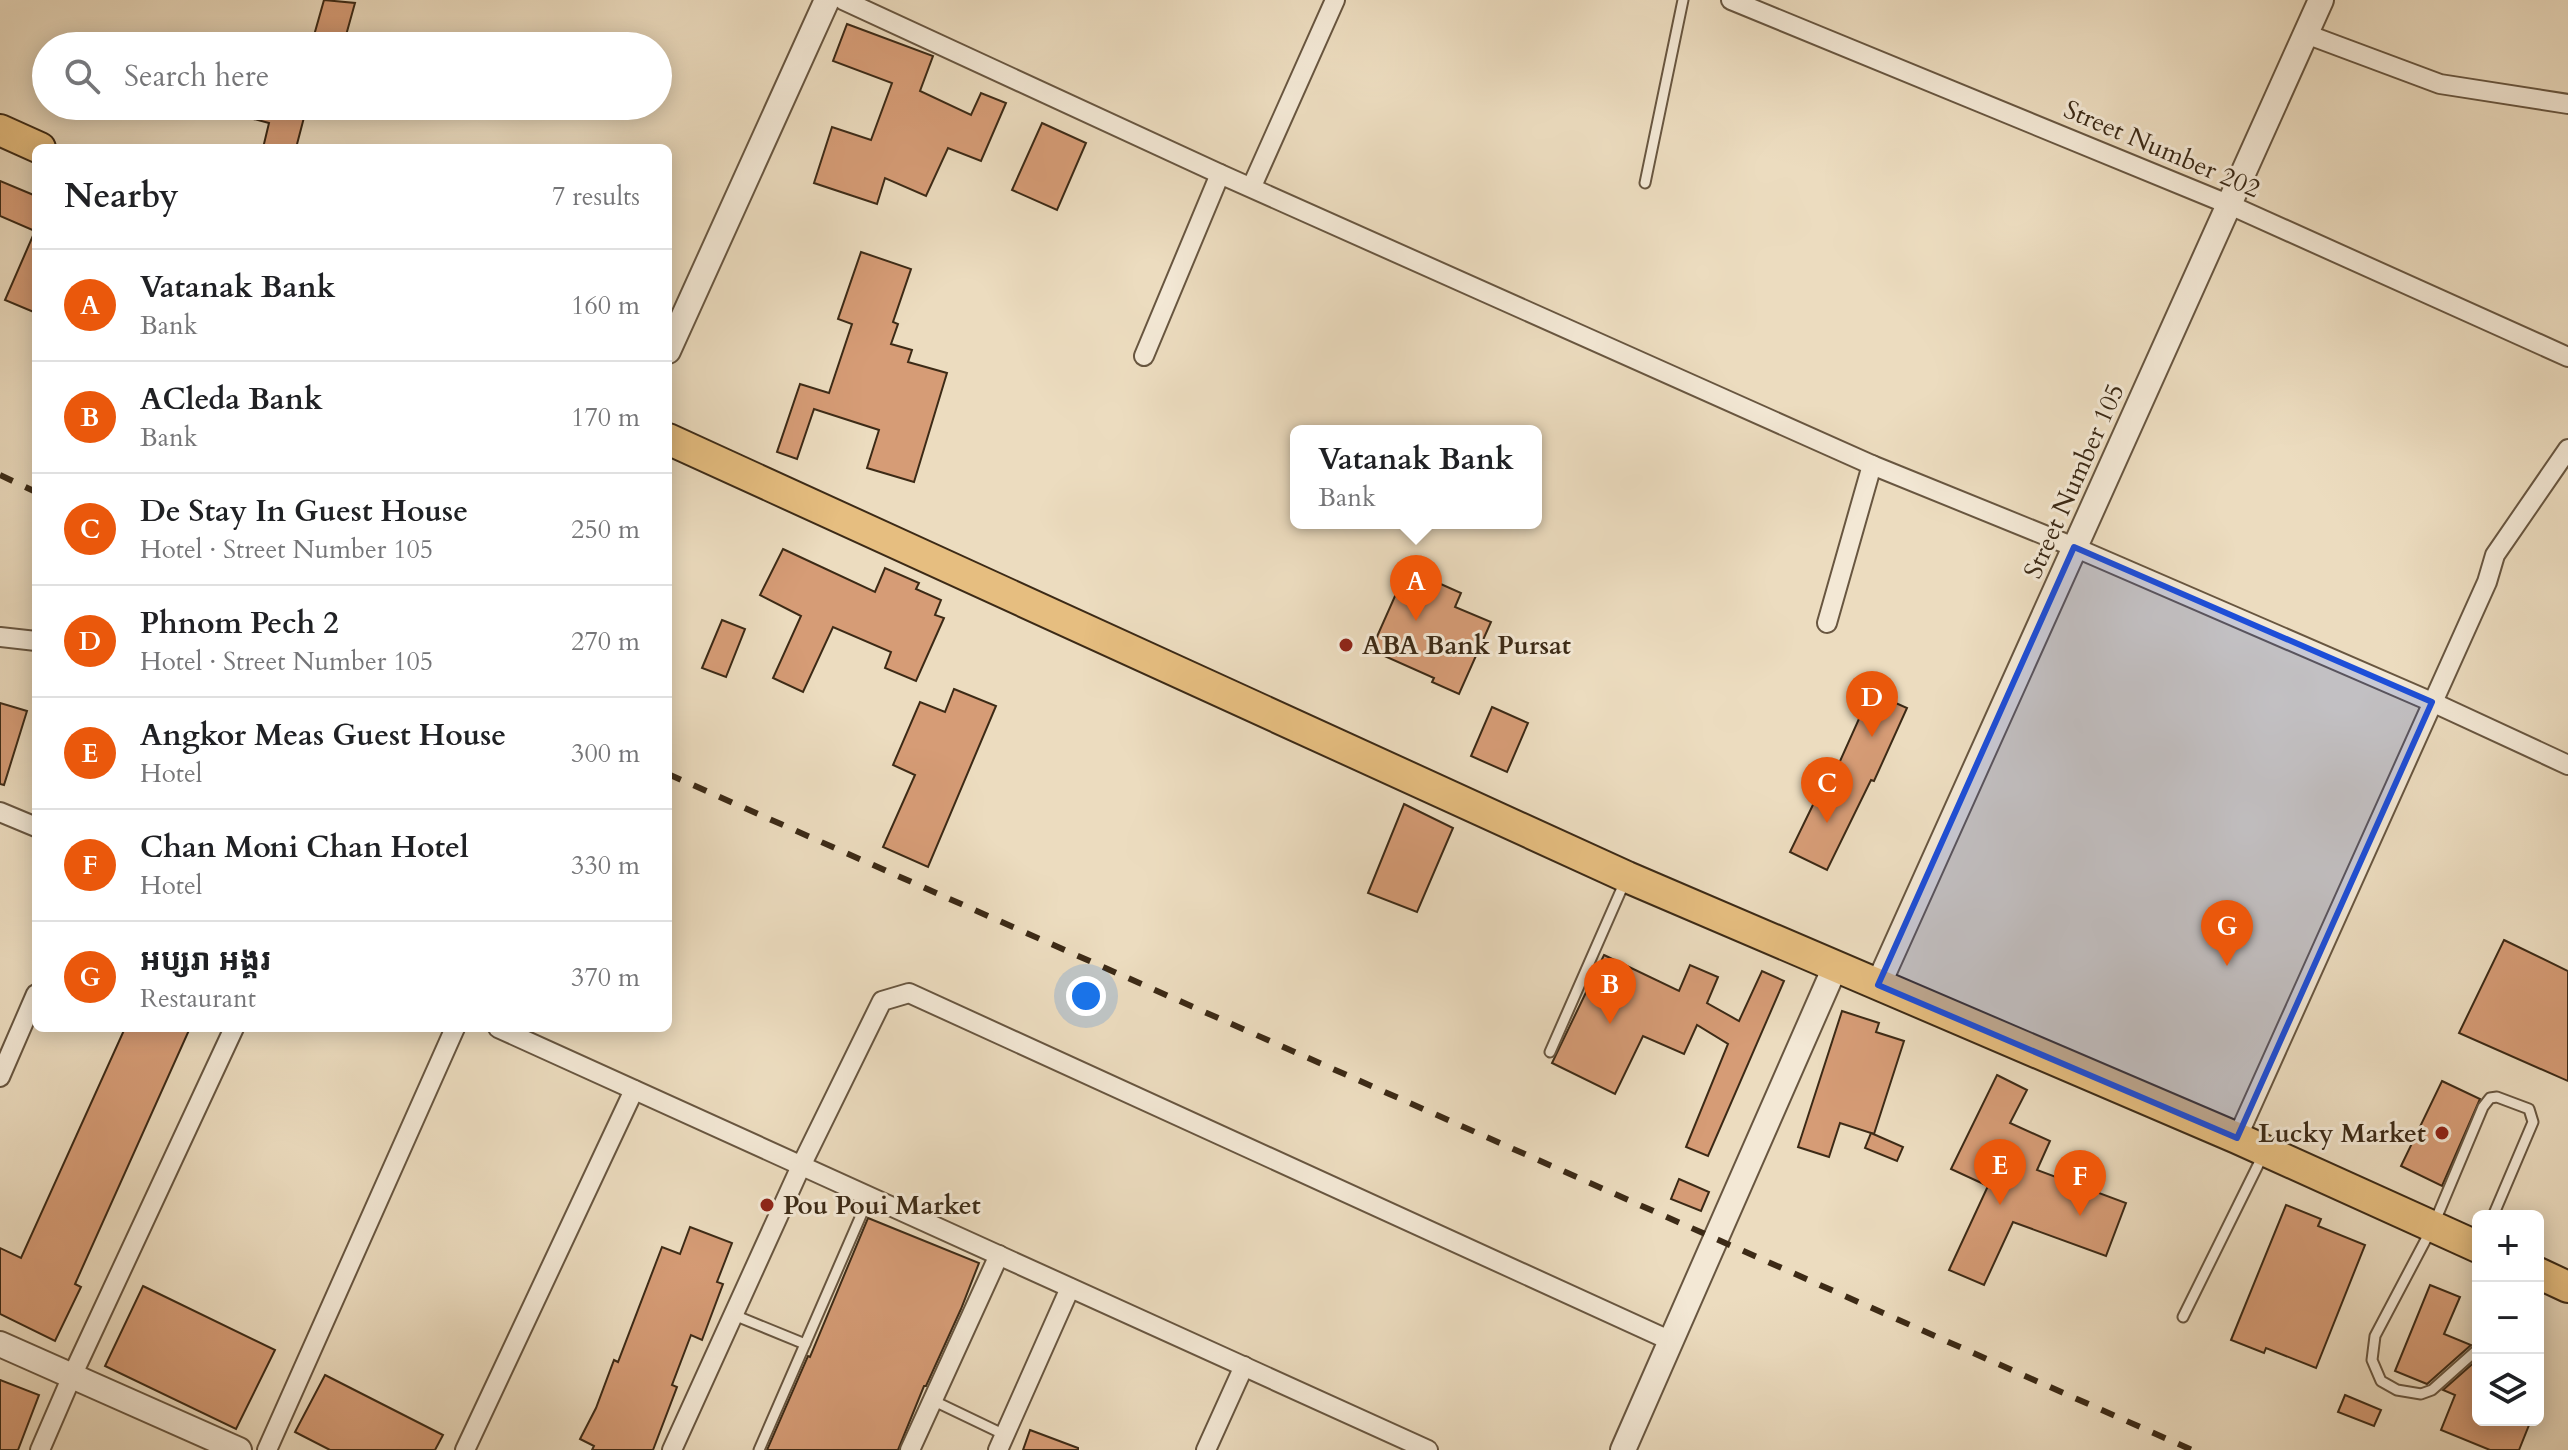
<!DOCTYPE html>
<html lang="en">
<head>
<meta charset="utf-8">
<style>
  :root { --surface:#fff; --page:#f2f2f2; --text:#202124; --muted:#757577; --line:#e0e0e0; --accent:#ea580c }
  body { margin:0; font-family:Cardo,"Noto Sans Khmer",serif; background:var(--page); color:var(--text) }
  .controls { position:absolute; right:24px; bottom:24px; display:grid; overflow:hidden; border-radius:12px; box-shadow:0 4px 20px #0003 }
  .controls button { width:72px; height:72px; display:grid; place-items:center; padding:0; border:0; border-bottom:2px solid var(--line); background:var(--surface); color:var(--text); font:40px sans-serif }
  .you { position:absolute; left:1086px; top:996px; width:28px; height:28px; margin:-20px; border:6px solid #fff; border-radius:50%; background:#1a73e8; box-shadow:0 0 0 12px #1a73e833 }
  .badge { display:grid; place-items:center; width:52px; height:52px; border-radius:50%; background:var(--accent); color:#fff; font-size:26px; font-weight:700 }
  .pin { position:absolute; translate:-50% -66px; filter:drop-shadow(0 2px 4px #0008) }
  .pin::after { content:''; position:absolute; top:42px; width:28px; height:24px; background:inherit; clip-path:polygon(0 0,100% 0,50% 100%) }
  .popup { position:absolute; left:1290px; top:425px; width:252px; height:104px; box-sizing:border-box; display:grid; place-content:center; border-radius:12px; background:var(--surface); filter:drop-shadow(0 2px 6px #0005); font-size:26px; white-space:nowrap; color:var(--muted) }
  .popup b { font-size:30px; color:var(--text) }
  .popup::after { content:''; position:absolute; left:50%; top:100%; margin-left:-16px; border:16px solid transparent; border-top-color:var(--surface) }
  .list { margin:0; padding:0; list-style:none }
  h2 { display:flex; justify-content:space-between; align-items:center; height:104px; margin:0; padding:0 32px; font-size:34px }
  h2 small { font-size:26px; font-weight:400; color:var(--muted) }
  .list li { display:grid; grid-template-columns:52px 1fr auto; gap:24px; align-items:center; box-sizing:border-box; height:112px; padding:0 32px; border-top:2px solid var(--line) }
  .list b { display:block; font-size:30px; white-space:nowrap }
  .list p { margin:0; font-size:26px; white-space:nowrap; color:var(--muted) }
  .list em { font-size:26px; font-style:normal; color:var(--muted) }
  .icon { flex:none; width:44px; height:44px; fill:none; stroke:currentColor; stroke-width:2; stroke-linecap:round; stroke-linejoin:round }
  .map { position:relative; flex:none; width:2568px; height:1450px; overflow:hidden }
  .search { position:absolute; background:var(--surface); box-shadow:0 4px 20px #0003; left:32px; top:32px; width:640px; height:88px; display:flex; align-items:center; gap:20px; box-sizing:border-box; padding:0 28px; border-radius:44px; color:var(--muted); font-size:30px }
  .panel { position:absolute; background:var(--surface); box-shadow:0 4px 20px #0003; left:32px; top:144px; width:640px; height:888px; border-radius:12px }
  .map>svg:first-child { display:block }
</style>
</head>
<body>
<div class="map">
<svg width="2568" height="1450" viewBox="0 0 2568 1450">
  <rect width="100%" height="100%" fill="#ecdcbf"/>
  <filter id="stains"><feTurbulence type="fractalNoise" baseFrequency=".0025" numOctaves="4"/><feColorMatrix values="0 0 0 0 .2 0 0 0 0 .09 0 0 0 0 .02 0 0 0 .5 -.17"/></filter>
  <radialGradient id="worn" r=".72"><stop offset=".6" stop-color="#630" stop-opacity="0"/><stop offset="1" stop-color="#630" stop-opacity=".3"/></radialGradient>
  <!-- building -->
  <g fill="#d69c76" stroke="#3c2a16" stroke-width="2">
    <polygon points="324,0 355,3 343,46 311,46"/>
    <polygon points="847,24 933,56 920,91 971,115 981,93 1006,103 981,161 948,148 926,196 885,178 877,204 814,183 832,127 871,140 892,83 833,61"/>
    <polygon points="228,106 307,106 296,148 263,148 269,123 227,112"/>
    <polygon points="1042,123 1086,143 1057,210 1012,190"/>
    <polygon points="0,181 36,196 36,313 5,300 35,231 0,216"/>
    <polygon points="861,252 911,269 893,322 898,324 891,344 912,350 908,362 947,373 914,482 867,468 879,430 814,409 797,459 777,452 800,384 829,393 852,324 838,319"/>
    <polygon points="783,549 875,592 885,568 919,583 916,589 941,600 935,615 944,618 916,681 885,668 891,652 833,627 803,692 773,678 801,616 760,595"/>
    <polygon points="1407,569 1461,593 1455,607 1491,622 1459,694 1432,682 1434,678 1371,650"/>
    <polygon points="722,620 745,629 726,677 702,668"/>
    <polygon points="954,689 996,706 928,867 883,847 915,775 893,765 920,702 945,712"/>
    <polygon points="1871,692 1907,708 1874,781 1871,780 1827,870 1790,852 1827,776 1832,779"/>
    <polygon points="0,703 27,711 4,785 0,784"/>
    <polygon points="1492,707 1528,723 1507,772 1471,756"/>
    <polygon points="1404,804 1453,828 1417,912 1368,893"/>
    <polygon points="2504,940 2568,971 2568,1081 2459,1033"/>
    <polygon points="1604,955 1679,991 1690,965 1718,977 1707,1003 1739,1021 1762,971 1784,981 1708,1156 1686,1147 1728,1044 1697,1025 1684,1054 1643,1036 1615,1094 1552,1063"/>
    <polygon points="1842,1011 1879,1023 1876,1032 1904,1041 1874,1134 1840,1123 1829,1157 1798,1147"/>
    <polygon points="125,1028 190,1028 75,1284 81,1287 55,1341 0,1314 0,1248 21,1258"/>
    <polygon points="1997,1075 2027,1090 2010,1123 2050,1141 2037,1170 2126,1203 2106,1256 2013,1222 1984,1285 1949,1270 1988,1186 1951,1169"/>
    <polygon points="2442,1081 2480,1099 2442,1186 2401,1166"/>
    <polygon points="1871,1133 1903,1147 1897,1161 1865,1148"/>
    <polygon points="1679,1179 1709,1192 1701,1211 1671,1199"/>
    <polygon points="2286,1205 2321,1219 2318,1226 2365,1245 2316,1368 2266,1348 2264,1353 2231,1340"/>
    <polygon points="868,1218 979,1263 961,1309 926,1386 924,1386 898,1450 767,1450 808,1356 810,1357"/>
    <polygon points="690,1227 732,1243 717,1282 723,1284 702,1340 691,1335 672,1385 677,1387 653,1450 592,1450 594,1446 580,1439 596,1408 614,1360 618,1362 662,1247 680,1254"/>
    <polygon points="2430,1285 2460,1297 2444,1334 2471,1345 2427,1384 2395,1371"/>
    <polygon points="143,1286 275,1350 236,1429 105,1366"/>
    <polygon points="2478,1359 2478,1420 2531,1420 2519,1450 2490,1450 2441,1430 2455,1395 2443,1390"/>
    <polygon points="325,1375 443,1435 435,1450 330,1450 295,1432"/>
    <polygon points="0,1380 39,1395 18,1450 0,1450"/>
    <polygon points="2345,1395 2381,1410 2374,1426 2338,1412"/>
    <polygon points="1030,1430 1078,1448 1078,1450 1023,1450"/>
  </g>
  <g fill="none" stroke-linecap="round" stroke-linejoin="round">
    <!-- service casing -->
    <g stroke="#685640" stroke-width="13">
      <g id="service">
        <polyline points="1645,183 1683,0"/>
        <polyline points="1550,1052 1626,879"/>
        <polyline points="734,1315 805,1344"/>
        <polyline points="2183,1317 2263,1155"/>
        <polyline points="2478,1349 2432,1390 2421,1394 2397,1390 2381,1381 2372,1360 2375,1336 2433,1226 2483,1107 2490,1098 2497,1097 2529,1109 2533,1122 2493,1216"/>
        <polyline points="932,1400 1005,1435"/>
        <polyline points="759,1450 869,1197"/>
      </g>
    </g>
    <!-- minor casing -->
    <g stroke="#685640" stroke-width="22">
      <g id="minor">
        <polyline points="843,0 1220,174 1872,465 2074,547 2432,702 2568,765"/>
        <polyline points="1731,0 2230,205 2568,357"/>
        <polyline points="2306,34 2440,84 2568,104"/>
        <polyline points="1252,186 1335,0"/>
        <polyline points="1144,356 1220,174"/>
        <polyline points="1827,623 1872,465"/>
        <polyline points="0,637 36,641"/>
        <polyline points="0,812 36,827"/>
        <polyline points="498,1028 1428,1450"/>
        <polyline points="0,1077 36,994"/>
        <polyline points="2237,1138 2487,582 2495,555 2568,449"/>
        <polyline points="40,1450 72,1376 234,1028"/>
        <polyline points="267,1450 455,1028"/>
        <polyline points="465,1450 634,1090"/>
        <polyline points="672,1450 801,1166 882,1001 909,993 1671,1341"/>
        <polyline points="910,1450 999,1255"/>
        <polyline points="998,1450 1070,1288"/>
        <polyline points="1206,1450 1244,1366"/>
      </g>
    </g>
    <!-- tertiary casing -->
    <g stroke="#685640" stroke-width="28">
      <g id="tertiary">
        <polyline points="668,351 827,0"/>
        <polyline points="1878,985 2321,0"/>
        <polyline points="0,1344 239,1450"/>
        <polyline points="1623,1450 1835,967"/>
      </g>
    </g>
    <!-- primary casing -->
    <g stroke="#3c2a16" stroke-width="34">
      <g id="primary">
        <polyline points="0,130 40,148"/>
        <polyline points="668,439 1627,877 2237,1138 2478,1247"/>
        <polyline points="2538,1273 2568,1287"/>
      </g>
    </g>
    <!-- service -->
    <use href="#service" stroke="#f3e8d5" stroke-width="9"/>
    <!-- minor -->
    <use href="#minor" stroke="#f3e8d5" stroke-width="18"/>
    <!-- tertiary -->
    <use href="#tertiary" stroke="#f3e8d5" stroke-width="24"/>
    <!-- primary -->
    <use href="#primary" stroke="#e6be80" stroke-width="30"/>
    <!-- rail -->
    <g stroke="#3c2a16" stroke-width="6" stroke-dasharray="14 14" stroke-linecap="butt">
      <polyline points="0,475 36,492"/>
      <polyline points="668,774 2192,1450"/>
    </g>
  </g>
  <!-- marked area -->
  <path fill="#1d4ed8" fill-opacity="0.2" stroke="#1d4ed8" stroke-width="6" stroke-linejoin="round" d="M2074 547 2432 702 2237 1138 1878 985Z"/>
  <!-- markers -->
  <g fill="#8f2418" stroke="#f3e8d5" stroke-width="3">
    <circle cx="1346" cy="645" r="8"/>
    <circle cx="2442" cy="1133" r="8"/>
    <circle cx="767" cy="1205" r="8"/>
  </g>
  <g text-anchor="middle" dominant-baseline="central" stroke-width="6" stroke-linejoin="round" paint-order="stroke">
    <!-- street labels -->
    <g font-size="26" fill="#3c2a16" stroke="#f3e8d5">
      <text transform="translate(2162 149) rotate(23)">Street Number 202</text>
      <text transform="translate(2074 481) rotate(-66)">Street Number 105</text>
    </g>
    <!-- poi labels -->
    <g font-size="26" font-weight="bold" fill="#3c2a16" stroke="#f3e8d5" text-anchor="start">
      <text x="1362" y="645">ABA Bank Pursat</text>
      <text x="2426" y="1133" text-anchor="end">Lucky Market</text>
      <text x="783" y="1205">Pou Poui Market</text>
    </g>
  </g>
  <rect width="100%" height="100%" filter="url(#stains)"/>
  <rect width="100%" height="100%" fill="url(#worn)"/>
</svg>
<div class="controls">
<button>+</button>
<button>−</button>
<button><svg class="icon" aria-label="layers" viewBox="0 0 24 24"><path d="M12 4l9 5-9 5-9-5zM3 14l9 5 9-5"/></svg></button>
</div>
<div class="you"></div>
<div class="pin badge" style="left:1416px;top:621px">A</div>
<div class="popup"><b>Vatanak Bank</b>Bank</div>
<div class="pin badge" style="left:1610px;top:1024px">B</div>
<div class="pin badge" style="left:1827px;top:823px">C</div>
<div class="pin badge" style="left:1872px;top:737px">D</div>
<div class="pin badge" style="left:2000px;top:1205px">E</div>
<div class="pin badge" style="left:2080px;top:1216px">F</div>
<div class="pin badge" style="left:2227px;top:966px">G</div>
<div class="search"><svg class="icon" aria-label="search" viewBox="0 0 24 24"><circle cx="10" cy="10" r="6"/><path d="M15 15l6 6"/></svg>Search here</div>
<section class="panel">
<h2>Nearby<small>7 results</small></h2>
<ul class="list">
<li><span class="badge">A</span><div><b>Vatanak Bank</b><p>Bank</p></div><em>160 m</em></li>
<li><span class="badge">B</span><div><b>ACleda Bank</b><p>Bank</p></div><em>170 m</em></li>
<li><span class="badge">C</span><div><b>De Stay In Guest House</b><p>Hotel · Street Number 105</p></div><em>250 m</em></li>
<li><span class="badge">D</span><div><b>Phnom Pech 2</b><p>Hotel · Street Number 105</p></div><em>270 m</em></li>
<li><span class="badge">E</span><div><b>Angkor Meas Guest House</b><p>Hotel</p></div><em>300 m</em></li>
<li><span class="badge">F</span><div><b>Chan Moni Chan Hotel</b><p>Hotel</p></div><em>330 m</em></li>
<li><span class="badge">G</span><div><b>អប្សរា អង្គរ</b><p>Restaurant</p></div><em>370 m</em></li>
</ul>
</section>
</div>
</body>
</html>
